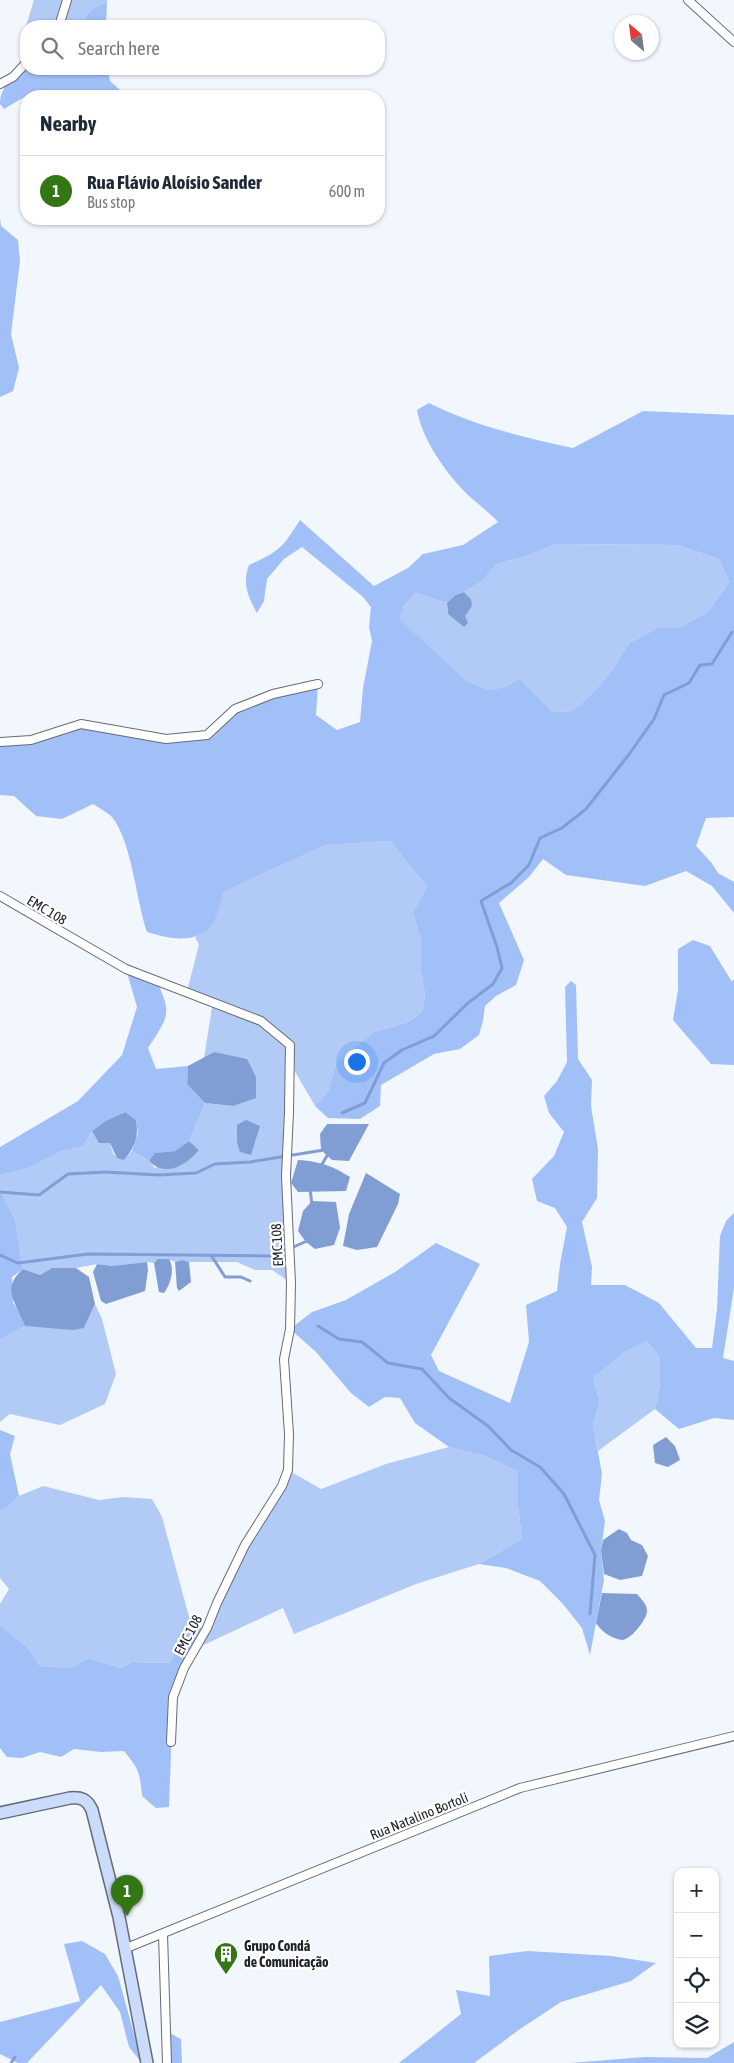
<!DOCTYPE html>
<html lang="en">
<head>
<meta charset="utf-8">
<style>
  :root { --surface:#fff; --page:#f6f6f7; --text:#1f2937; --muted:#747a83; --line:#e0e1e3; --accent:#347614 }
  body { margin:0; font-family:"Asap Condensed",sans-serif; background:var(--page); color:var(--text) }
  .controls { position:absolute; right:15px; bottom:15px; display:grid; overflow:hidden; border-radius:10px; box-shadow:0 1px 4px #0004 }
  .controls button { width:45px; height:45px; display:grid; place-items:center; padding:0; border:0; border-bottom:1px solid var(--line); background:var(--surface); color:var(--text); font:25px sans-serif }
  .compass { position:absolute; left:614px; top:15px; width:45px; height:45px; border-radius:50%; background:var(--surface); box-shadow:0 1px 4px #0004; rotate:332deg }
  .you { position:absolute; left:356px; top:1061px; width:18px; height:18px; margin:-12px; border:4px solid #fff; border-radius:50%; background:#1a73e8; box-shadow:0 0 0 8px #1a73e833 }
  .badge { display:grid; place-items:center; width:32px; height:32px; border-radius:50%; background:var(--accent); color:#fff; font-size:16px; font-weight:700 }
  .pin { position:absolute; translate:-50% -41px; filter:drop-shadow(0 1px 2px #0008) }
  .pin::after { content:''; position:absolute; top:26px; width:18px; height:15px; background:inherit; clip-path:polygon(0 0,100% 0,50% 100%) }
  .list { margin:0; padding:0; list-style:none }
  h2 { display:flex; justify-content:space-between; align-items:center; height:65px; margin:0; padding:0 20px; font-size:21px }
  h2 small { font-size:16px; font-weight:400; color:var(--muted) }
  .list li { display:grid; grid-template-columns:32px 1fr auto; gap:15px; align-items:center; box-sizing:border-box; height:70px; padding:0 20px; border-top:1px solid var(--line) }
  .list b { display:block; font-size:19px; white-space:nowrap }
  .list p { margin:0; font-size:16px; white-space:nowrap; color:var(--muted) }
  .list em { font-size:16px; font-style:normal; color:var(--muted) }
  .icon { flex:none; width:28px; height:28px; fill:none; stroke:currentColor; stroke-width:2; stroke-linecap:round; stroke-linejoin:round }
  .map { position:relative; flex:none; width:734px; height:2063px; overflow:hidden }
  .search { position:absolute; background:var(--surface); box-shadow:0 1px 4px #0004; left:20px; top:20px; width:365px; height:55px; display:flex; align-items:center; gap:12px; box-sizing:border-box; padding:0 18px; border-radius:20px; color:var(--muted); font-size:19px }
  .panel { position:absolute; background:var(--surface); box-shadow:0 1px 4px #0004; left:20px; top:90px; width:365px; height:135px; border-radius:20px }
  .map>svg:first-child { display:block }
</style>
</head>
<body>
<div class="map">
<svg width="734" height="2063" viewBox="0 0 734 2063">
  <rect width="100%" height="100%" fill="#f2f6fd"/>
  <!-- green -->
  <g fill="#b2caf6">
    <polygon points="34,0 107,0 107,1 91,10 79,26 26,26"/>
    <polygon points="556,544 677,545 719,559 729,582 708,612 678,628 658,628 629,643 611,672 590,696 572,711 553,712 519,678 508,686 490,690 468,682 398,619 404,606 415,593 447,603 448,614 465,616 471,599 464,592 482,581 497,564 527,556"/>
    <path d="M390 841 427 887 413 912 421 941V970L425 995 422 1012 408 1022 374 1032 337 1061 328 1091 315 1106 290 1063 286 1176 291 1283 272 1270H255L237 1262H189L182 1260 175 1262C167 1258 161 1257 154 1263L147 1262 112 1266 97 1264 76 1268H52L40 1275 23 1269 15 1220 0 1189V1175L26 1169 60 1152 83 1146 92 1131 99 1142 110 1143 114 1155 124 1160 132 1151 149 1161 155 1168 199 1150 189 1141 205 1103 233 1106 214 1052 204 1058 213 1001 187 991 199 945 195 937 211 926 223 893 251 879 326 845Z"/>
    <polygon points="95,1304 102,1319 116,1374 105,1404 60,1425 10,1414 0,1422 0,1340 25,1326 84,1328"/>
    <polygon points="647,1341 660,1358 660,1384 655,1409 598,1451 593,1425 600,1402 593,1378 625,1352"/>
    <polygon points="449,1447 485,1456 518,1472 518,1507 522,1539 479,1564 416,1584 294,1634 283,1608 195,1649 217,1603 288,1470 321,1489 386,1464"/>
    <polygon points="43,1486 99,1500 123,1497 152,1499 162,1517 192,1628 178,1644 170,1663 132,1662 121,1668 89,1658 70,1668 40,1666 26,1646 0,1625 0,1604 9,1589 0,1578 0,1511 5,1509 19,1496"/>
  </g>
  <!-- forest -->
  <g fill="#a2c0f8" fill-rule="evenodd">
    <polygon points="107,1 106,26 79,26 91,10"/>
    <path d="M29 69H108L110 81 127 96H57L44 92 26 96 4 109 0 104C0 86 14 76 29 69Z"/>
    <polygon points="0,218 1,226 18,240 20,261 11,334 19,368 13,391 0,397"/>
    <path d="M429 403C475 426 523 437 573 448L643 411 734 415V817L706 818 696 846 711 862 718 873 734 882V913L712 886 686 871 645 886 566 875 543 859 529 877 499 903 524 960 516 985 496 996 485 1006 483 1021 479 1035 460 1049 434 1054 381 1085 380 1106 360 1119 328 1118 315 1106 328 1091 337 1061 374 1032 408 1022 422 1012 425 995 421 970V941L413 912 427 887 390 841 326 845 251 879 223 893C220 903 217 920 210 927 192 945 168 938 147 932 136 900 132 842 112 817 107 812 99 808 93 804L62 819 36 816 14 796 0 795V742L31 740 81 724 166 739 207 735 235 709 273 694 318 684 316 715 337 730 360 722 363 688 372 641 369 627 371 607 363 597 302 547 284 559 267 579 264 601 257 613C248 597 242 583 249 565 280 551 282 548 300 520L374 586 408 568 423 554 463 545 498 522C487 510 472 500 461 488 442 467 422 438 417 410ZM556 544 677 545 719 559 729 582 708 612 678 628H658L629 643 611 672 590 696 572 711 553 712 519 678 508 686 490 690 468 682 399 619 404 606 415 593 447 603 455 595 464 592 482 581 497 564 527 556Z"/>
    <polygon points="693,940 710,946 732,982 734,979 734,1065 711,1064 673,1020 678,990 678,949"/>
    <path d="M126 969 156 980C173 1014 168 1017 148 1048L156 1069 188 1066 187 1084 205 1103 189 1141 175 1151 156 1153 149 1161 132 1151 138 1133 136 1120 124 1112 92 1131 83 1146 60 1152 26 1169 0 1175V1147L78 1101 122 1055 137 1007Z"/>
    <polygon points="571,981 576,985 578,1059 592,1080 591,1106 598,1149 597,1198 582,1222 592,1267 591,1285 625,1285 659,1303 696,1348 712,1348 717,1310 720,1236 726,1221 734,1213 734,1288 723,1358 734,1361 734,1420 714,1418 679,1429 655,1409 660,1384 660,1358 647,1341 625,1352 593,1378 600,1402 593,1425 602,1474 599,1500 605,1521 601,1550 604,1580 590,1655 582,1628 563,1604 540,1581 506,1568 479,1564 522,1539 518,1507 518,1472 485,1456 449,1447 415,1423 400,1398 385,1397 369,1407 351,1393 316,1352 290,1329 312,1312 346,1300 395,1272 436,1243 480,1264 431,1355 439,1371 510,1403 529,1342 526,1305 557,1291 560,1264 567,1227 555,1208 537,1201 532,1179 554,1156 564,1132 549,1113 544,1096 557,1081 567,1062 565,987"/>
    <polygon points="0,1189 15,1220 23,1269 12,1277 13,1303 21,1314 25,1326 0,1340"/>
    <polygon points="0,1430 15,1436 10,1454 19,1496 5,1509 0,1511"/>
    <path d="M0 1625 26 1646 40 1666 70 1668 89 1658 121 1668 132 1662 170 1663 178 1644 192 1628H207L173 1697 169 1807 156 1808 142 1796C140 1773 139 1769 124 1751L101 1752 74 1749 61 1757 40 1752 22 1758 7 1757 0 1748Z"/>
    <polygon points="82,1941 105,1954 118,1976 142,2063 129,2047 120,2012 101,1985 27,2063 18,2063 0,2054 0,2022 80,2001 64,1944"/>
    <polygon points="528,1951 612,1956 656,1963 631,1981 561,2002 520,2029 474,2063 399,2063 461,2014 456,1990 490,1996 489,1956"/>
    <polygon points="166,2031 181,2039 182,2063 167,2063"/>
    <polygon points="734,2042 734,2063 570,2063 645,2057 707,2058"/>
  </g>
  <!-- water -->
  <g fill="#819ed4">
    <polygon points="464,592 471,599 472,606 465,616 468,623 464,627 448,614 447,603 455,595"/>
    <polygon points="214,1052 247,1059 256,1077 256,1098 233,1106 205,1103 187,1084 188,1066"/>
    <path d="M125 1112 136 1120C139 1137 135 1147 124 1160L117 1158 110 1143H99L92 1131 106 1121Z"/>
    <polygon points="246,1120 260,1126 251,1155 240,1152 237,1142 237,1125"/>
    <polygon points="327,1124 369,1124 349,1161 332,1160 321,1150 320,1134"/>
    <path d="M189 1141 199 1150C186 1165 166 1178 149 1161L155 1153 175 1151Z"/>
    <path d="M298 1160C318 1161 333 1166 350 1177L346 1191 298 1192 291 1183Z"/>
    <polygon points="366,1173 400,1194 398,1204 377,1247 357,1250 343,1246 349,1214"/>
    <polygon points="312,1201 336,1202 340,1228 334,1245 315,1249 306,1242 298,1231 303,1211"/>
    <path d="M158 1259H169C175 1269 171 1283 164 1293L159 1292 154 1263Z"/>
    <polygon points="182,1260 189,1262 191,1282 179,1291 177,1288 175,1262"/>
    <polygon points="147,1262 148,1270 145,1291 106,1304 101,1301 93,1272 97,1264 112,1266"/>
    <path d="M52 1268H76L89 1277 95 1304 84 1328 72 1330 25 1326C16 1302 0 1289 23 1269L40 1275Z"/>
    <polygon points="666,1437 675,1446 680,1460 668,1467 655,1463 653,1445"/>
    <polygon points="619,1529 627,1533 631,1540 642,1545 648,1556 642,1576 620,1580 604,1574 601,1550 603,1540"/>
    <path d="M602 1593 637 1594C641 1599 647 1604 647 1611 647 1619 631 1640 622 1640 612 1639 601 1631 596 1623Z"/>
  </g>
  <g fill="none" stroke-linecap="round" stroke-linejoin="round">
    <!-- stream -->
    <g stroke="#819ed4" stroke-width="3">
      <polyline points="342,1113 365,1103 384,1063 402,1050 434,1036 468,1003 493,984 502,968 497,947 481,901 511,883 529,865 540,838 562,828 586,809 630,753 654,719 664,695 689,683 700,665 712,664 732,632"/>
      <polyline points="321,1166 328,1154"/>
      <polyline points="310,1189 312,1205"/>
      <polyline points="0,1192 39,1195 68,1174 105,1172 159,1175 196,1173 215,1164 250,1162 324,1150"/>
      <polyline points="0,1255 18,1263 88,1254 273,1256 307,1241"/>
      <polyline points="211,1255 225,1277 241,1277 250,1281"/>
      <polyline points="318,1326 339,1339 362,1342 388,1363 422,1369 449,1398 488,1426 511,1450 540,1467 564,1494 595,1555 590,1614"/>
      <polyline points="11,2063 15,2057"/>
    </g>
    <!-- street casing -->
    <g stroke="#666b75" stroke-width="10">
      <g id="street">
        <polyline points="688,0 734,42"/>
        <polyline points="59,26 67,0"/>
        <polyline points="0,84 13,77 26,63"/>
        <polyline points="0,742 31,740 81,724 166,739 207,735 235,709 273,694 318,684"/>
        <polyline points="0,896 126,969 261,1021 290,1045 289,1112 286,1176 291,1283 290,1329 284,1359 289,1434 288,1470 282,1486 245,1545 217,1603 207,1628 184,1668 173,1697 171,1742"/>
        <polyline points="163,1934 167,2063"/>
        <polyline points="124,1949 520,1788 734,1736"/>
      </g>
    </g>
    <!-- secondary casing -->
    <g stroke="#666b75" stroke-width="14">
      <path id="secondary" d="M0 1813 70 1798C81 1797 87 1799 92 1810L119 1917 147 2063"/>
    </g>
    <!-- street -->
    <use href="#street" stroke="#fff" stroke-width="8"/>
    <!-- secondary -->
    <use href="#secondary" stroke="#cbdbfc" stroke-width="11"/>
  </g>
  <!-- icons -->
  <defs>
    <g id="building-pin" transform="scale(1.25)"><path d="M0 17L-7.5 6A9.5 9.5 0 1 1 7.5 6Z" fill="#347614" stroke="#fff"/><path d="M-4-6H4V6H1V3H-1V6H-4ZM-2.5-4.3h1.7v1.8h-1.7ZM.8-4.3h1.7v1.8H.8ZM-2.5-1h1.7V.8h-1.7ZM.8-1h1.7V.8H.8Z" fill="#fff"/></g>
  </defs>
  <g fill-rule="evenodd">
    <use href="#building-pin" x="226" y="1954"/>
  </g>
  <g text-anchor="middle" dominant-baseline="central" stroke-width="4.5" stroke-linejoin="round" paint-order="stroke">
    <!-- street labels -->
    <g font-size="14" fill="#202327" stroke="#fff">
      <text transform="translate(47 910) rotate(31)">EMC 108</text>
      <text transform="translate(277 1245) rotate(-93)">EMC 108</text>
      <text transform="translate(188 1635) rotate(-62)">EMC 108</text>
      <text transform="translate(419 1816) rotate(-22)">Rua Natalino Bortoli</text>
    </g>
    <!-- poi labels -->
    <g font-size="14" font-weight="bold" fill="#202327" stroke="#fff" text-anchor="start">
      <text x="244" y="1946">Grupo Condá<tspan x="244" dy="16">de Comunicação</tspan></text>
    </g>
  </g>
</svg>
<div class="controls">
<button>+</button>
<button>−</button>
<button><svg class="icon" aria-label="locate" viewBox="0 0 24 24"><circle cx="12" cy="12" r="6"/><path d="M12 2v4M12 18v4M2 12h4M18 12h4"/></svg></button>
<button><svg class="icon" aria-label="layers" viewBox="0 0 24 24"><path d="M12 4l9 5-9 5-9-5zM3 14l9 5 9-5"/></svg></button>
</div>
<svg class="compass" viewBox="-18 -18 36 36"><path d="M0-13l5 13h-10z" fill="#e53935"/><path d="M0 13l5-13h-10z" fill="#747a83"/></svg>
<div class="you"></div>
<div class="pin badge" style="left:127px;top:1916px">1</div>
<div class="search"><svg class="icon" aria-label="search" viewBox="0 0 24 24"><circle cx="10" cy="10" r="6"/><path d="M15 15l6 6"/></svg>Search here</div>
<section class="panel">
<h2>Nearby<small></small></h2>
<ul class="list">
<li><span class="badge">1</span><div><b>Rua Flávio Aloísio Sander</b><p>Bus stop</p></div><em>600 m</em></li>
</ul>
</section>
</div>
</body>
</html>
